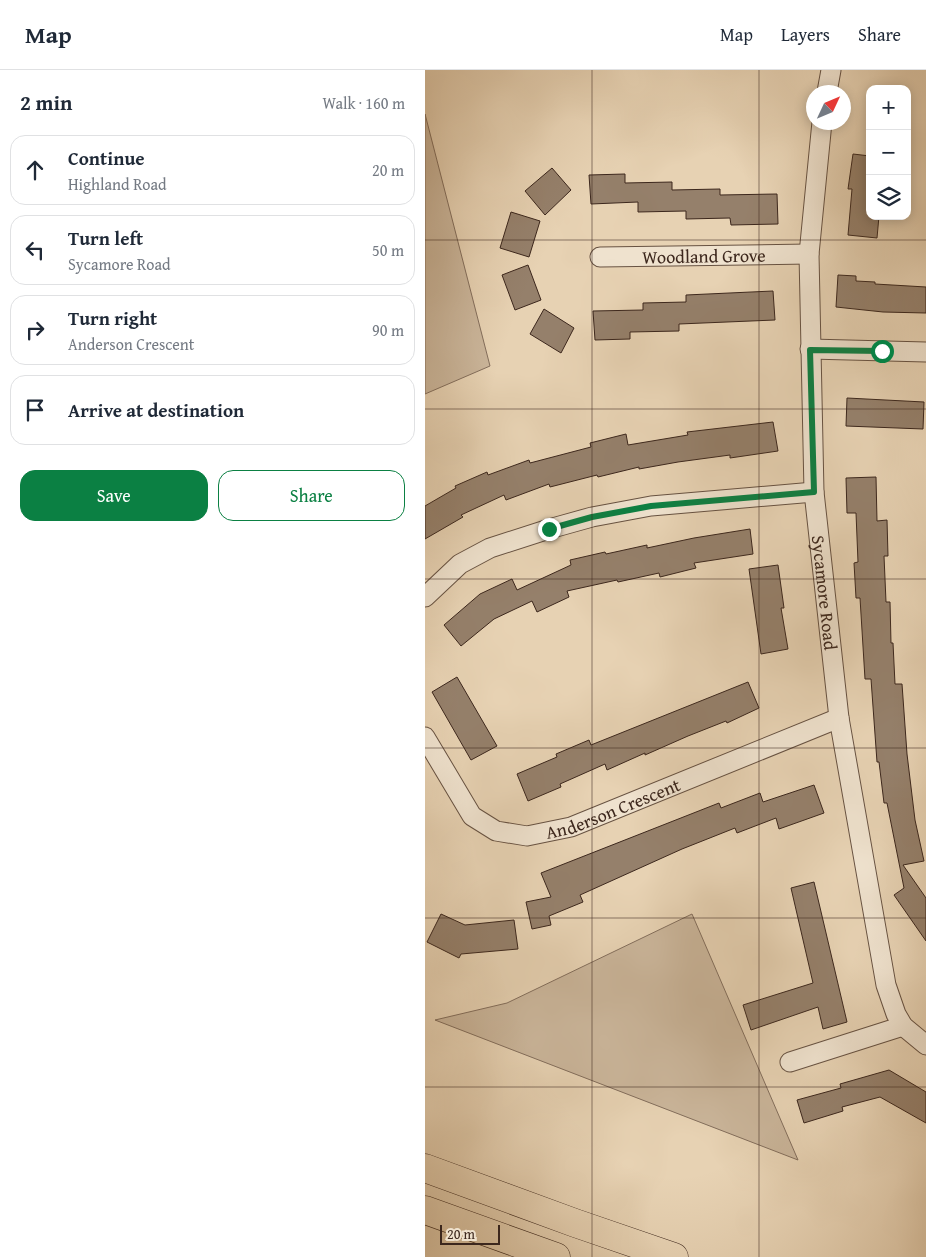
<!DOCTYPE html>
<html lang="en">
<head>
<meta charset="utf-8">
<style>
  :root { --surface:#fff; --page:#f6f6f7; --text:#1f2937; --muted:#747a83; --line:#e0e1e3; --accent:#0b8043 }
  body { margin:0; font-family:"Gentium Book Plus",serif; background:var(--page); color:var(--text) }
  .controls { position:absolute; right:15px; top:15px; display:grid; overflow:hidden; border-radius:10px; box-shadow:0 2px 12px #0003 }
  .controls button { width:45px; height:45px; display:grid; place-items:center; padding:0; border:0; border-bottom:1px solid var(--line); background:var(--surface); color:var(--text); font:25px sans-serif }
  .compass { position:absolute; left:381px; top:15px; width:45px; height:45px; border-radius:50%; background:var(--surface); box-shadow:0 2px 12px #0003; rotate:46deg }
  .scale { position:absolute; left:15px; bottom:12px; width:60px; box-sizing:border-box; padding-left:5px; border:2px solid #3c271d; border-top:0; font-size:14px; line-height:18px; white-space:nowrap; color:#3c271d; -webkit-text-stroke:4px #efe2ce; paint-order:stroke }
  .stop { position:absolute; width:15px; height:15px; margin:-11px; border:4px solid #0b8043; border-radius:50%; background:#fff }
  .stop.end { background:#0b8043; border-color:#fff; box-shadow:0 1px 5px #0008 }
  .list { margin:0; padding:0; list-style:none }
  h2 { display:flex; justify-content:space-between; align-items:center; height:65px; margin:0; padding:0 20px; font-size:21px }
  h2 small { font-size:16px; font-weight:400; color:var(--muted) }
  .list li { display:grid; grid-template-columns:32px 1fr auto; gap:15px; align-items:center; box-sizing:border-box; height:70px; margin:0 10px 10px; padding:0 10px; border:1px solid var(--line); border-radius:15px }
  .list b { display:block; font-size:19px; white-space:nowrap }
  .list p { margin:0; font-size:16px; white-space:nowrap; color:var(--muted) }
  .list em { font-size:16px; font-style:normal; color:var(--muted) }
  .actions { display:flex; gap:10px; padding:15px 20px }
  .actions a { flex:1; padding:11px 0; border:1px solid var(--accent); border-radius:15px; text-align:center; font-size:18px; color:var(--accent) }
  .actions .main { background:var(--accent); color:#fff }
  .icon { flex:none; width:28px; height:28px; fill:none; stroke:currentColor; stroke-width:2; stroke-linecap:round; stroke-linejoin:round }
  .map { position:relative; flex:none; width:501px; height:1187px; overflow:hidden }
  header { display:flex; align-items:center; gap:30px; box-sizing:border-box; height:70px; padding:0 25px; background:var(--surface); border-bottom:1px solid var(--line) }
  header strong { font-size:24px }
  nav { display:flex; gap:28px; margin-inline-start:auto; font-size:18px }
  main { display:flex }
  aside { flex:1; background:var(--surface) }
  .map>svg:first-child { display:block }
</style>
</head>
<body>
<header>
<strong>Map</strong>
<nav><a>Map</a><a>Layers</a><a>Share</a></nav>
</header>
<main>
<aside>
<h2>2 min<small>Walk · 160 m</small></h2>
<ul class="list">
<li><svg class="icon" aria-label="ahead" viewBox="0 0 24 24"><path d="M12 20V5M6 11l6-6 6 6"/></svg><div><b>Continue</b><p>Highland Road</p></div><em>20 m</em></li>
<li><svg class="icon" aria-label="left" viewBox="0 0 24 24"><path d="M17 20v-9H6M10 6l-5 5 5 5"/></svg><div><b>Turn left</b><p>Sycamore Road</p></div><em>50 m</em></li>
<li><svg class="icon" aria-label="right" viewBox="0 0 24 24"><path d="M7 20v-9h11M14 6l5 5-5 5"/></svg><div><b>Turn right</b><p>Anderson Crescent</p></div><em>90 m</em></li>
<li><svg class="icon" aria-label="arrive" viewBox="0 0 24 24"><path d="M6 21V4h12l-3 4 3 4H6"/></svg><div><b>Arrive at destination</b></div></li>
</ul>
<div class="actions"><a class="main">Save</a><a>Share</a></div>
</aside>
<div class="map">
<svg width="501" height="1187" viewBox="0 0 501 1187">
  <rect width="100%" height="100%" fill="#e7d2b3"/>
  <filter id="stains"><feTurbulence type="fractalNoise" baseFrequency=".004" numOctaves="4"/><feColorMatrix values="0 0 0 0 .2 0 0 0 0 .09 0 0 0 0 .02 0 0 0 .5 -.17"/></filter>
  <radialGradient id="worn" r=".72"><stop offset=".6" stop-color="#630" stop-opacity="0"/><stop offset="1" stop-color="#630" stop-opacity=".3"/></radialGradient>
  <!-- green -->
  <g fill="#cab59a" stroke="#836e5c">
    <polygon points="0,44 65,296 0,324"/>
    <polygon points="267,844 373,1090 10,950 82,933"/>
  </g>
  <!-- building -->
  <g fill="#95806b" stroke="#3c271d">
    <polygon points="428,84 445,86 445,146 454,146 452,168 423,165 427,119 423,119"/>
    <polygon points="127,98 146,120 120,145 100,121"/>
    <polygon points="200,104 200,113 247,112 247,120 295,119 295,125 352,124 353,154 306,155 305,148 261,149 261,141 213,142 213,132 166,134 164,105"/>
    <polygon points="86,142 115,151 104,187 75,178"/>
    <polygon points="103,195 116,230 90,240 77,205"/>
    <polygon points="413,205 431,206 431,211 450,212 450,214 501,217 501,243 458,242 411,237"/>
    <polygon points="348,221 350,250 254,254 254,261 205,262 205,269 170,270 168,241 218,240 218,233 261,232 261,225"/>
    <polygon points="119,239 149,258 136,283 105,264"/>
    <polygon points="422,328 499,332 498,359 421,356"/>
    <polygon points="348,352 353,381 305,388 305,385 253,392 214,399 214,397 173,407 172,405 125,417 124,414 81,430 79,425 36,445 38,447 0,469 0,436 31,418 30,416 62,402 63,405 104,390 105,393 166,377 165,373 201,364 203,375 263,365 262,362"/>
    <polygon points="451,407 452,451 462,450 463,486 459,486 461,532 465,532 466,573 468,573 470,614 477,614 482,684 490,750 499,791 478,795 501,828 501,871 469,825 479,818 462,733 459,733 454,692 452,692 446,609 440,609 435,528 431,528 429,493 433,492 431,443 422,443 421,408"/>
    <polygon points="325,459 328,484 269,493 271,498 235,507 234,503 193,512 192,510 142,521 144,527 112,542 107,531 69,549 36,576 19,555 55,524 87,509 92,520 146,495 145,490 180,482 181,484 222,475 222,478 269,468"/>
    <polygon points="353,495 359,538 356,538 363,579 336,584 324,499"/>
    <polygon points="32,607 72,676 46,690 7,622"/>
    <polygon points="323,612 334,638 302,653 301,651 263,666 220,685 220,683 182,700 180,694 135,714 136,717 103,731 92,704 132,687 131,684 164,670 166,675"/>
    <polygon points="389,715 399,743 354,759 351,748 312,763 310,758 257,779 155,825 158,832 124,846 126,855 107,859 101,832 126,827 116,803 294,733 296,738 335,723 338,732"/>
    <polygon points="389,812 422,952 398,959 393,937 326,960 318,935 388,913 366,818"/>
    <polygon points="16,844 40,855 89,850 93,879 36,884 34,888 2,872"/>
    <polygon points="464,1000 501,1022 501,1053 455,1027 417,1037 418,1041 379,1053 372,1030 416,1018 415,1014"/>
  </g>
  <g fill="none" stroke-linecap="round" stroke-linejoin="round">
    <!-- street casing -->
    <g stroke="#675242" stroke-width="21">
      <g id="street">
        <polyline points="402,22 406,0"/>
        <path id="s1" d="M397 52 384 184 389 422 414 648 461 915 471 944 478 956 501 975"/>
        <path id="s2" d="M175 187 384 184"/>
        <polyline points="385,279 501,282"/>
        <polyline points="0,527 35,494 65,478 124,459 167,447 226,436 389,422"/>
        <path id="s3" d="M0 667 47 746 71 761 102 766 146 757 414 648"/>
        <polyline points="365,992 478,956"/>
      </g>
    </g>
    <!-- highway casing -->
    <g stroke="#3c271d" stroke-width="29">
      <g id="highway">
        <polyline points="0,1098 150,1153 249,1187"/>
        <polyline points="0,1140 131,1187"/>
      </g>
    </g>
    <!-- street -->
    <use href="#street" stroke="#efe2ce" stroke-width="19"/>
    <!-- highway -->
    <use href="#highway" stroke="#e7d2b3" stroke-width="28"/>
  </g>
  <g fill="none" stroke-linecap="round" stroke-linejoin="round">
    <!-- route -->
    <polyline stroke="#0b8043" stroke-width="6" points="124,459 167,447 226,436 389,422 385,280 457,281"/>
  </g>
  <!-- grid -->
  <path fill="none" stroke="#3c271d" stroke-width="1" stroke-opacity="0.55" d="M167 0V1187M334 0V1187M0 170H501M0 339H501M0 509H501M0 678H501M0 848H501M0 1017H501"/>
  <g text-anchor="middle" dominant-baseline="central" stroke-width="4" stroke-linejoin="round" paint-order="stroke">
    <!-- street labels -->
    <g font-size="18" fill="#3c271d" stroke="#efe2ce">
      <text stroke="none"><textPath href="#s2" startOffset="104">Woodland Grove</textPath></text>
      <text stroke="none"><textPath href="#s1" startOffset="472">Sycamore Road</textPath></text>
      <text stroke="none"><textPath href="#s3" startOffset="242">Anderson Crescent</textPath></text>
    </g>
  </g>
  <rect width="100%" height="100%" filter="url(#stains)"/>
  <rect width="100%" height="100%" fill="url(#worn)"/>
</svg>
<div class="controls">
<button>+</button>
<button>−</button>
<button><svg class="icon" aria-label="layers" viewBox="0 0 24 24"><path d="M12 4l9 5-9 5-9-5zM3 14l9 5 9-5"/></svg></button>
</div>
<svg class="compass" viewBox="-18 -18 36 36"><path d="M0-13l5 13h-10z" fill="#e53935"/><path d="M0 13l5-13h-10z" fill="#747a83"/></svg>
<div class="scale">20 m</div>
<div class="stop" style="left:457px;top:281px"></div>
<div class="stop end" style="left:124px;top:459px"></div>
</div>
</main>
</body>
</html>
